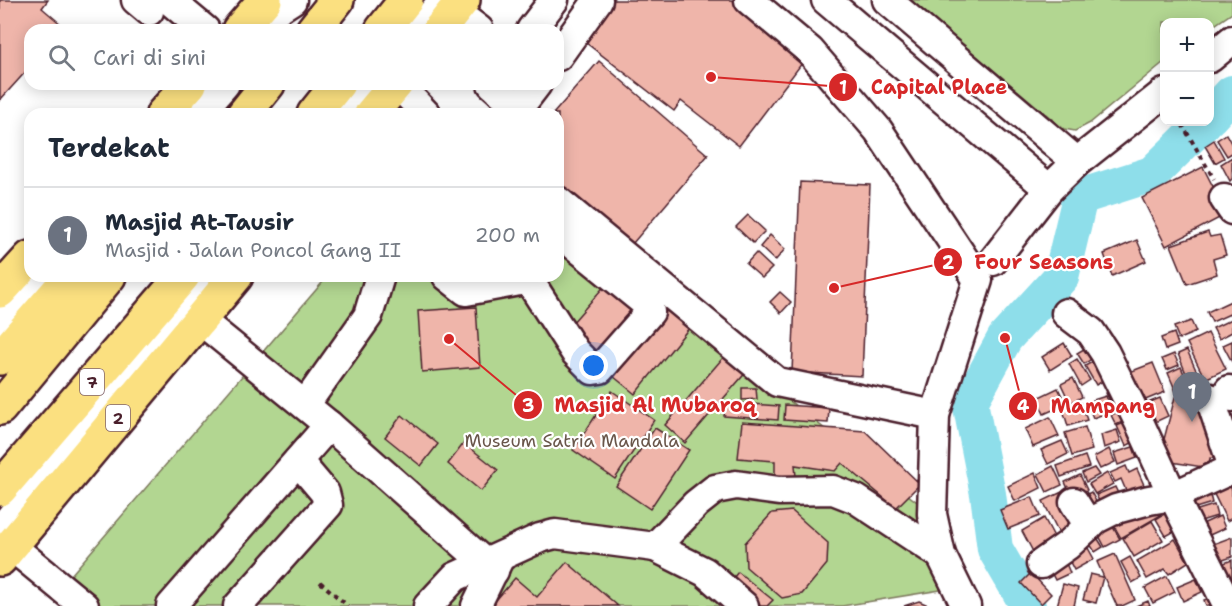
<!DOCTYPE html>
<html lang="id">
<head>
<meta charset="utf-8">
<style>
  :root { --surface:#fff; --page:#f2f2f3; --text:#1f2937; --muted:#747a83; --line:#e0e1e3; --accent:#4a1f2b }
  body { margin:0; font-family:"Shantell Sans",sans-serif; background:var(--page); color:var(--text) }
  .controls { position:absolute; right:18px; top:18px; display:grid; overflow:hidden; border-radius:12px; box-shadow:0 3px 15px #0003 }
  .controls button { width:54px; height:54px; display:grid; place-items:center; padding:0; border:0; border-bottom:2px solid var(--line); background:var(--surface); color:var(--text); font:30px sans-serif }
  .you { position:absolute; left:594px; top:366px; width:21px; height:21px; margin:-15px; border:4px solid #fff; border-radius:50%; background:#1a73e8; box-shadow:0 0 0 9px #1a73e833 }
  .badge { display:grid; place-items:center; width:39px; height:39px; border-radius:50%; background:var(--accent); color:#fff; font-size:20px; font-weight:700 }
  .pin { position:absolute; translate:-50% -50px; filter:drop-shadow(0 2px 3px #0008) }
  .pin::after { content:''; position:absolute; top:32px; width:21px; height:18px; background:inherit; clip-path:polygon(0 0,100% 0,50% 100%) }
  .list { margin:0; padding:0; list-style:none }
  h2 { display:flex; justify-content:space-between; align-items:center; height:78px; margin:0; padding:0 24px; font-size:26px }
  h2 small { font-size:20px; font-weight:400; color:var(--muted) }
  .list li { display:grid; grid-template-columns:39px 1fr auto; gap:18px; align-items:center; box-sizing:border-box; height:96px; padding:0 24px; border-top:2px solid var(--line) }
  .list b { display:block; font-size:22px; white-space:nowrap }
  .list p { margin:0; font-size:20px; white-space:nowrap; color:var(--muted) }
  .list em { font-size:20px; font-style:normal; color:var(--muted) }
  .icon { flex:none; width:33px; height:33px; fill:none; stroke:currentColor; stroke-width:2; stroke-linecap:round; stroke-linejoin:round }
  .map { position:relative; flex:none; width:1232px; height:606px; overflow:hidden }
  .search { position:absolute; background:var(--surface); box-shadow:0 3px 15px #0003; left:24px; top:24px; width:540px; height:66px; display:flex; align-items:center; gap:15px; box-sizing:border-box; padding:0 21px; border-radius:18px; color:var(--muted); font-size:22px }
  .panel { position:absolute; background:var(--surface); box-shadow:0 3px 15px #0003; left:24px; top:108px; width:540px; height:174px; border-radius:18px }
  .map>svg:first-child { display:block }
</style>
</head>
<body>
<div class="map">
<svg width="1232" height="606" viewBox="0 0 1232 606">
  <rect width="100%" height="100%" fill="#fff"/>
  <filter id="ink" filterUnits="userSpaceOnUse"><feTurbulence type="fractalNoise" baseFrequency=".0167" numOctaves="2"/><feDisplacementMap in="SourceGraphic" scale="12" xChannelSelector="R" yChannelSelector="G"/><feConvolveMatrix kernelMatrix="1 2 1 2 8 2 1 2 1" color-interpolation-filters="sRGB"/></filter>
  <g filter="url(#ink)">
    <!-- green -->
    <g fill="#b2d691" stroke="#7e7a5e" stroke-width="1.5">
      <polygon points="909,0 1232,0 1232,13 1210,28 1210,22 1164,22 1164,62 1090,123 1075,131 1064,129"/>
      <polygon points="558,213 728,352 932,514 940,590 842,606 78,606 59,589 328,276 558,276"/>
    </g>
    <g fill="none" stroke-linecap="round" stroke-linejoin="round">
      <!-- river -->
      <g stroke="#8edeea" stroke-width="36">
        <polyline points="1210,117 1232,93"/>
        <polyline points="1028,606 995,549 988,494 970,402 1005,338 1061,277 1080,197 1152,174 1205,122"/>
      </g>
    </g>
    <!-- building -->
    <g fill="#efb5aa" stroke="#4a1f2b" stroke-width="1.5">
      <polygon points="0,0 48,0 42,8 62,25 58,30 30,30 30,67 0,100"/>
      <polygon points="603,0 740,0 809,54 739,146 681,101 674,111 576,35"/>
      <polygon points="599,61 708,155 627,250 558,190 558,114 553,114"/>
      <polygon points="1226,134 1232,145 1232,153 1227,156 1217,140"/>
      <polygon points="1214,140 1224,158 1215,163 1205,146"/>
      <polygon points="1232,157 1232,179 1230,181 1221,164"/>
      <polygon points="1203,167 1227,214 1166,246 1142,198"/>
      <polygon points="800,182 870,185 862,376 792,372"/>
      <polygon points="748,215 765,231 753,243 736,227"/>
      <polygon points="1208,232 1210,237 1220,235 1226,255 1213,259 1217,274 1187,284 1171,245"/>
      <polygon points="770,235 785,249 775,261 760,247"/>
      <polygon points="1137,240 1146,261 1112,276 1104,254"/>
      <polygon points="756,253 772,268 762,278 746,264"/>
      <polygon points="608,282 638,311 597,359 565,331"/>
      <polygon points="780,292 791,302 781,313 770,302"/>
      <polygon points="667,300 694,322 635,394 608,372"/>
      <polygon points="1231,301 1232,313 1212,322 1207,312"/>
      <polygon points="476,307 480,367 422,372 418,311"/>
      <polygon points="1232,319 1232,332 1219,339 1213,328"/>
      <polygon points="1191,321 1196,332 1179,339 1174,327"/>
      <polygon points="1174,333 1178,345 1165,350 1161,338"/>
      <polygon points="1208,333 1226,369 1205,379 1187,343"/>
      <polygon points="1232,341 1232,362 1223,345"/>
      <polygon points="1064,343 1072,356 1050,370 1042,357"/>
      <polygon points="1094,343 1100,353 1084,364 1077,353"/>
      <polygon points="1187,350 1200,379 1190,383 1178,354"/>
      <polygon points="728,352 748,370 685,443 665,425"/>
      <polygon points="1174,354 1179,365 1167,370 1162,359"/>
      <polygon points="1103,356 1114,375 1096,385 1085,366"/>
      <polygon points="1077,359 1090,380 1081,386 1069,364"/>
      <polygon points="1153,363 1165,392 1138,403 1127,373"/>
      <polygon points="1181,367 1190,388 1177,394 1168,373"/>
      <polygon points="1073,378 1082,397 1070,403 1061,384"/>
      <polygon points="1201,385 1229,460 1210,458 1209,468 1165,461 1162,447 1175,397"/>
      <polygon points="1120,386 1127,402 1114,409 1106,393"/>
      <polygon points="742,388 756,388 757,399 742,400"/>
      <polygon points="1058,388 1066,404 1044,414 1037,398"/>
      <polygon points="612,391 654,420 615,479 573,450"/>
      <polygon points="1106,396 1112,411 1093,418 1087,402"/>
      <polygon points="1160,398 1168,416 1151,424 1143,405"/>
      <polygon points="725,402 779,406 778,420 724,416"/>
      <polygon points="1081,403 1087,420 1068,426 1063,410"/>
      <polygon points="785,405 829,408 828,423 784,420"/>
      <polygon points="1128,407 1133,417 1116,425 1111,415"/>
      <polygon points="402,415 438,444 421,466 385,437"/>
      <polygon points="1050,417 1059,436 1033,447 1025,429"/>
      <polygon points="1135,418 1144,437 1126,446 1117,426"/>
      <polygon points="742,422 865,431 920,484 896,508 842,463 835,471 795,465 796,477 775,475 775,461 738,458"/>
      <polygon points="1085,427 1092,450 1072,456 1065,433"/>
      <polygon points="655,428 689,450 650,509 616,486"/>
      <polygon points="1117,430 1121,442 1104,448 1101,435"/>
      <polygon points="1062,441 1068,454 1048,464 1041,450"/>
      <polygon points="464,443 498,470 481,491 448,464"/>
      <polygon points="1133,447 1137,458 1118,465 1114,453"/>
      <polygon points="1109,449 1115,462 1100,469 1094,457"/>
      <polygon points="1085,456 1089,467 1061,477 1057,466"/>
      <polygon points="1053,466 1062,485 1047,492 1038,474"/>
      <polygon points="1126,466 1129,473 1137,469 1144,485 1127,493 1121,479 1115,482 1110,473"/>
      <polygon points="1094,468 1099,475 1086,482 1082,473"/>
      <polygon points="1035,473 1041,488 1015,501 1008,486"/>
      <polygon points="1107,473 1113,484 1095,494 1089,484"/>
      <polygon points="1080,475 1087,490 1072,497 1065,482"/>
      <polygon points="1228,483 1232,490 1232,518 1227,521 1212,490"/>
      <polygon points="1115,487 1121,500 1103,509 1096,495"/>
      <polygon points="1208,487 1212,503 1189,510 1185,495"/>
      <polygon points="1066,490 1084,526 1061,537 1043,501"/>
      <polygon points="1091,492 1100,509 1076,500"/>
      <polygon points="1032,497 1040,516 1008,529 1000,510"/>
      <polygon points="1154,501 1161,515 1121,538 1113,524"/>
      <polygon points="1214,505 1217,516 1191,524 1188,513"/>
      <polygon points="1174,508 1184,526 1166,536 1156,519"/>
      <polygon points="792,511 828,543 827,564 802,594 782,598 746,567 745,543 772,513"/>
      <polygon points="1220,516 1225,528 1203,538 1198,526"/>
      <polygon points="1044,518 1060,548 1038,561 1022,531"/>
      <polygon points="1109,520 1120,539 1105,547 1095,528"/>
      <polygon points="1152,521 1163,540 1134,557 1123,538"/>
      <polygon points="1093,531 1103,547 1095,552 1085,536"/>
      <polygon points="1232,537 1232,557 1211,564 1205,547"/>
      <polygon points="1175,539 1188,562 1169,574 1165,569 1147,579 1137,561"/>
      <polygon points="1088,548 1094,559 1074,570 1068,558"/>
      <polygon points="1115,554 1135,600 1122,606 1117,606 1097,562"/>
      <polygon points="1063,556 1070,573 1055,580 1047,564"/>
      <polygon points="1130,557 1141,578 1132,583 1121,562"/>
      <polygon points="1232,560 1232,588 1216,566"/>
      <polygon points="567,562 618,606 491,606 515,578 537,597"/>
      <polygon points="738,572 773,600 767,606 757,606 729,583"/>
      <polygon points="1031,573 1051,594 1041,604 1021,583"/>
      <polygon points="1090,574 1103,577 1096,603 1083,600"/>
      <polygon points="1167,576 1175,592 1153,603 1145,588"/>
      <polygon points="1196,579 1202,592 1183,601 1177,587"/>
      <polygon points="1063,584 1078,588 1074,606 1057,606"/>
      <polygon points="1219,595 1223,606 1206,606 1204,600"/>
      <polygon points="919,601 930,606 904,606"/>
      <polygon points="1148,601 1150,606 1136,606"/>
    </g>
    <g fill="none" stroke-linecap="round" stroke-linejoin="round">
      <!-- minor casing -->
      <g stroke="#4a1f2b" stroke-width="33">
        <g id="minor">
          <polyline points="136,0 149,11"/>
          <polyline points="169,0 205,30"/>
          <polyline points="749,0 810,51 878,130 978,280 935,415 932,514 941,555 966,606"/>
          <polyline points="826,0 1049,189"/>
          <polyline points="887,0 1077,162"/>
          <polyline points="454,11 479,30"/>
          <polyline points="247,29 292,0"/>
          <polyline points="419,30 443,0"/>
          <polyline points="531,30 554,0"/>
          <polyline points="558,56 598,0"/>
          <polyline points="1210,58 1232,40"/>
          <polyline points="492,84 519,108"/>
          <polyline points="395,85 409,96 426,114"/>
          <polyline points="199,114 225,84"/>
          <polyline points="347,114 373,84"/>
          <polyline points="514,114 537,84"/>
          <polyline points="1224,198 1232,210"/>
          <polyline points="558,201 777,382 935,415"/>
          <polyline points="993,261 1049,189 1077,162 1164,93"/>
          <polyline points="447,276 466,291 525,280 532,285 575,352 593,370 600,369 650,312 649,306 558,232"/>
          <polyline points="1066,313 1091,332 1105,353 1140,424 1173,496 1228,606"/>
          <polyline points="200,320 329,425 494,571"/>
          <polyline points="0,323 47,276"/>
          <polyline points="1229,390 1232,397"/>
          <polyline points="1210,398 1232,464"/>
          <polyline points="305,405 368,316 380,276"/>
          <polyline points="1074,502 1089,526"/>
          <polyline points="0,530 212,276"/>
          <polyline points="11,546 84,606"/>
          <polyline points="655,547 696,504 715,489 736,485 779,491 833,490 856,499 941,555"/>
          <polyline points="1041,564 1068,545 1096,519 1116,509 1149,500 1173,496 1232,469"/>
          <polyline points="171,606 329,425"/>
          <polyline points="238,606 328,505 325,493 298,461"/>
          <polyline points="428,606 455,577 540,538 555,534 655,547 705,572 744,606"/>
          <polyline points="476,606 500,557"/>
        </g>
      </g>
      <!-- highway casing -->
      <g stroke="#4a1f2b" stroke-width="38">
        <g id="highway">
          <polyline points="239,30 265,0"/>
          <polyline points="313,30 337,0"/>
          <polyline points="382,30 406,0"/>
          <polyline points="439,30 463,0"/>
          <polyline points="163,114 190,84"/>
          <polyline points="244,114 268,84"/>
          <polyline points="314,114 338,84"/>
          <polyline points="371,114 396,84"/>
          <polyline points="0,291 30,258"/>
          <polyline points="0,358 71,276"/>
          <polyline points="0,408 109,276"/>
          <polyline points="0,489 183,276"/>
          <polyline points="0,559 236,276"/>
        </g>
      </g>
      <!-- path -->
      <g stroke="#4a1f2b" stroke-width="4" stroke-dasharray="4.5 4.5" stroke-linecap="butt">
        <polyline points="1182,124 1214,179"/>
        <polyline points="320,582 348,606"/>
      </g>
      <!-- minor -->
      <use href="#minor" stroke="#fff" stroke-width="28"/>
      <!-- highway -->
      <use href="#highway" stroke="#fbe080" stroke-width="33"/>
    </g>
  </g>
  <g text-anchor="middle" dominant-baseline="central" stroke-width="4.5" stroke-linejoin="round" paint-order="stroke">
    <!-- shield labels -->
    <g fill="#fff" stroke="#80626b" stroke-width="1.5">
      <rect x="80" y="369" width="24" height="26" rx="4.5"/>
      <rect x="106" y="405" width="24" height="26" rx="4.5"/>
    </g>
    <g font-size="16" font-weight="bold" fill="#4a1f2b">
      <text x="92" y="382">7</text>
      <text x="118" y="418">2</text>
    </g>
    <!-- park labels -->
    <g font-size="18" fill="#69564a" stroke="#fff">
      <text x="572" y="441">Museum Satria Mandala</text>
    </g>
  </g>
  <!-- callouts -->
  <path fill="none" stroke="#d62828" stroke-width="2" d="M711 77L843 87M834 288L948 262M449 339L528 405M1005 338L1023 406"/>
  <g fill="#d62828" stroke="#fff" stroke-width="2">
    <circle cx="711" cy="77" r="6"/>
    <circle cx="834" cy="288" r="6"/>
    <circle cx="449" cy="339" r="6"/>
    <circle cx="1005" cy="338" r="6"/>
    <circle cx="843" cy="87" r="15"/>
    <circle cx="948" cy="262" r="15"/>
    <circle cx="528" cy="405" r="15"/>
    <circle cx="1023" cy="406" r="15"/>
  </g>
  <g font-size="18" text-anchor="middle" font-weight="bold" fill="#fff">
    <text x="843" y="94">1</text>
    <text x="948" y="269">2</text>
    <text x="528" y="412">3</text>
    <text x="1023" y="413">4</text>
  </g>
  <g font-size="20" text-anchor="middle" font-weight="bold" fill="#d62828" stroke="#fff" stroke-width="4.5" stroke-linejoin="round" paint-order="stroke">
    <text x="939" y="94">Capital Place</text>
    <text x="1044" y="269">Four Seasons</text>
    <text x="655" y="412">Masjid Al Mubaroq</text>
    <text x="1103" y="413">Mampang</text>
  </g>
</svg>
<div class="controls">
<button>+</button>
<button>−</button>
</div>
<div class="you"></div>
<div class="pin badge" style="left:1192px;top:422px;background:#6b7280">1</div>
<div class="search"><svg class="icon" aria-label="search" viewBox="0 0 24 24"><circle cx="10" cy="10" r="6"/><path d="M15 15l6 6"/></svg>Cari di sini</div>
<section class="panel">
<h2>Terdekat<small></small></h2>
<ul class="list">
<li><span class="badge" style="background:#6b7280">1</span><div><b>Masjid At-Tausir</b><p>Masjid · Jalan Poncol Gang II</p></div><em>200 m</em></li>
</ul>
</section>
</div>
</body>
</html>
